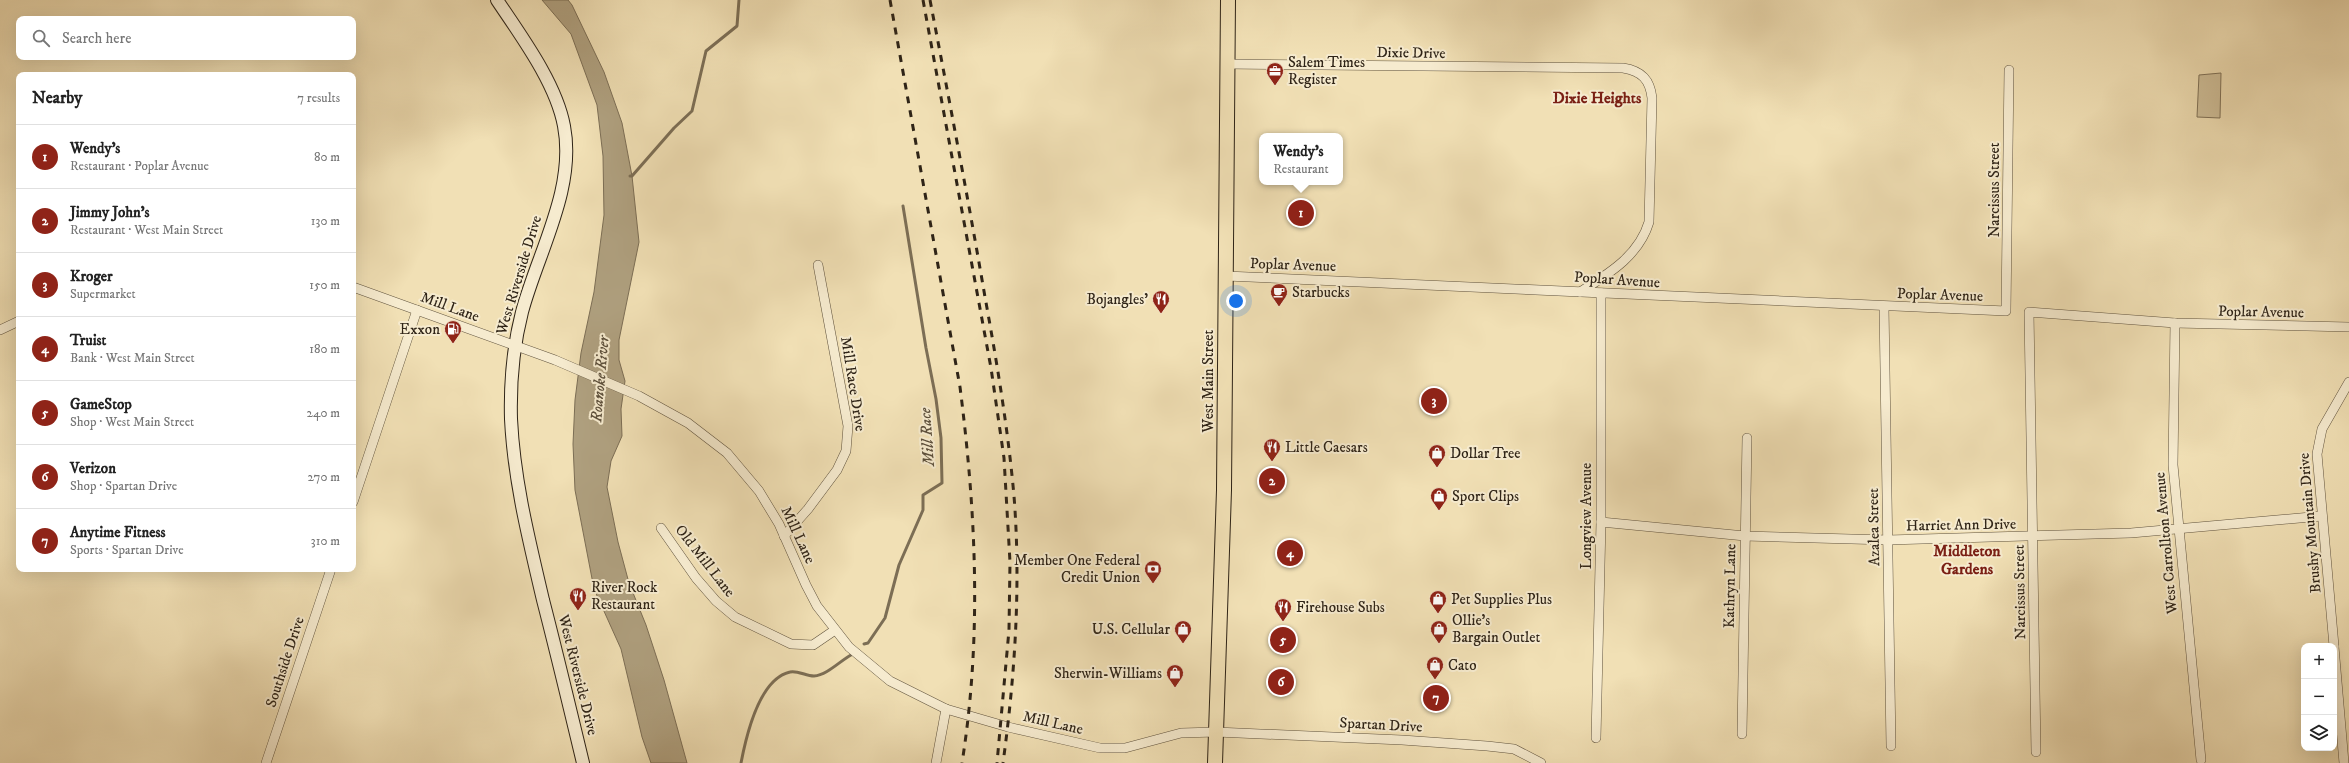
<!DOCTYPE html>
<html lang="en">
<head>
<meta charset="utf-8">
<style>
  :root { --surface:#fff; --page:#f6f6f6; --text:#222; --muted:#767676; --line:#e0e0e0; --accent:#8f2418 }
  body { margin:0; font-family:"IM FELL DW Pica",serif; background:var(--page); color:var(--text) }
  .controls { position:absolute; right:12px; bottom:12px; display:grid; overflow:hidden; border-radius:8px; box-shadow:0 4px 16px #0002 }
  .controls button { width:36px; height:36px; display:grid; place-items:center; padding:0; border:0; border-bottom:1px solid var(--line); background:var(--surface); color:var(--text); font:20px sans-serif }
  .you { position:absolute; left:1236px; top:301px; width:14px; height:14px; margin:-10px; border:3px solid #fff; border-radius:50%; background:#1a73e8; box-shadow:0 0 0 6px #1a73e833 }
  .badge { display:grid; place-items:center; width:26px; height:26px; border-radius:50%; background:var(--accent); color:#fff; font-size:13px; font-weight:700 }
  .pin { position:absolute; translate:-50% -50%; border:2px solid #fff; box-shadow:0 1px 4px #0006 }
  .popup { position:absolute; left:1259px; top:133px; width:84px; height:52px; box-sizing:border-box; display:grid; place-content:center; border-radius:8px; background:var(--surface); filter:drop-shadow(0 1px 3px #0005); font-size:13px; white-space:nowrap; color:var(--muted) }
  .popup b { font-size:15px; color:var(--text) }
  .popup::after { content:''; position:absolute; left:50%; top:100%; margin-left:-8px; border:8px solid transparent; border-top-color:var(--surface) }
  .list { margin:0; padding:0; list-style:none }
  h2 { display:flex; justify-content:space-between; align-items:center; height:52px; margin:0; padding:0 16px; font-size:17px }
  h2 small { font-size:13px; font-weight:400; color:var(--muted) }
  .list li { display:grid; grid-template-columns:26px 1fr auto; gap:12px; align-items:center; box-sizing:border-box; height:64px; padding:0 16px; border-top:1px solid var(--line) }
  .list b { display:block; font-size:15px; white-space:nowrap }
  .list p { margin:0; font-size:13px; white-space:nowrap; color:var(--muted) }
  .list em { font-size:13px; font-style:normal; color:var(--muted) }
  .icon { flex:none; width:22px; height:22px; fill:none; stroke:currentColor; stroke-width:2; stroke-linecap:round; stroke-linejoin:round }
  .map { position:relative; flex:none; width:2349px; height:763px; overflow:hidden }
  .search { position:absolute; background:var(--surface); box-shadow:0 4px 16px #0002; left:16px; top:16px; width:340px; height:44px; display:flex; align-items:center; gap:10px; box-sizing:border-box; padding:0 14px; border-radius:8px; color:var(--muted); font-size:15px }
  .panel { position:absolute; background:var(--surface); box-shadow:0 4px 16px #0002; left:16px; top:72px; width:340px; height:500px; border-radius:8px }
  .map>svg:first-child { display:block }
</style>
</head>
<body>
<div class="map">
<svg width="2349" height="763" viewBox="0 0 2349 763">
  <rect width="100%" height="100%" fill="#f1e0b5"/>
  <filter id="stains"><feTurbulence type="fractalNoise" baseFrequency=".005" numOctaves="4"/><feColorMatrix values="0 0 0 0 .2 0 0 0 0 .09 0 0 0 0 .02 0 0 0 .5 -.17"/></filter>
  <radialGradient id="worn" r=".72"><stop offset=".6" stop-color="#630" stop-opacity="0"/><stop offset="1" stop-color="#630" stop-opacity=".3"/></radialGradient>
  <!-- green -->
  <polygon fill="#d0c09a" stroke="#807258" points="2221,73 2220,118 2197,117 2199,75"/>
  <!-- water -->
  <polygon fill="#afa07f" stroke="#7c6e55" points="542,0 568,0 572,5 604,72 622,123 632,176 639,242 619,340 619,360 625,381 621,409 622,436 611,461 607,487 618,542 629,583 646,625 664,680 687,763 651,763 642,737 621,649 594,589 575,490 573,444 575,400 581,353 594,292 604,215 603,156 597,105 571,34"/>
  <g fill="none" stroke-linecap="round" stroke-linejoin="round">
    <!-- stream -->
    <g stroke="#7c6e55" stroke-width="3">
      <polyline points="630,176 632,176 674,128 692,111 706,51 737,26 739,0"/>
      <polyline points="864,644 868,643 885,618 899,565 923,510 923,495 942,483 941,438 936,399 926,348 903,206"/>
      <path d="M741 763C746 737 759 679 790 672 797 670 806 676 814 676 827 675 840 661 851 655"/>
    </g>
    <!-- street casing -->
    <g stroke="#60533e" stroke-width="10">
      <g id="street">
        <path d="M1227 64 1623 68C1642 71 1650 80 1652 98L1649 222C1639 256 1608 274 1580 292"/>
        <polyline points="1226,276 2006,311 2009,70"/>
        <polyline points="353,287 555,360 639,396 688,423 727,453 759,491 779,524 806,585 817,606 849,647 890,681 946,709 1008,727 1100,748 1125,748 1181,733 1216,732 1402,740 1487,746 1514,749 1541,763"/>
        <polyline points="1884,307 1891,746"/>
        <polyline points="2175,323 2173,465 2201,760"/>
        <polyline points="0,330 19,321"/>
        <polyline points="353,502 417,310"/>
        <polyline points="1601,522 1745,536 1888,540 2131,533 2322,516"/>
        <polyline points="661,528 696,578 716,601 735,617 791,644 813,645 835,630"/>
        <polyline points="784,536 808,509 837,470 846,451 848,426 818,265"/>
        <polyline points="2334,646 2317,454 2322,429 2349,382"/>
        <polyline points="2334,647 2344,763"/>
        <polyline points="1742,734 1747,438"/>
        <polyline points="1596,738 1601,522 1601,293"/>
        <polyline points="2036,752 2029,312 2175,323 2349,327"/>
        <polyline points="266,763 331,569"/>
        <polyline points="936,763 946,709"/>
      </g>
    </g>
    <!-- secondary casing -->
    <g stroke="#2f2417" stroke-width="14">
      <path id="secondary" d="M497 0C521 36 556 83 564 126 576 189 538 252 522 312 513 347 510 382 511 419 514 481 529 540 543 600 557 654 570 709 583 763"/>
    </g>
    <!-- primary casing -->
    <g stroke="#2f2417" stroke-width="16">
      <polyline id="primary" points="1215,763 1224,490 1228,0"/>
    </g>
    <!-- street -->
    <use href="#street" stroke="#f6ebcf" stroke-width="9"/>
    <!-- secondary -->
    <use href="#secondary" stroke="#f6ebcf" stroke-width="12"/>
    <!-- primary -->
    <use href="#primary" stroke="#f1e0b5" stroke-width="14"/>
    <!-- rail -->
    <g stroke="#2f2417" stroke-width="3" stroke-dasharray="7 7" stroke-linecap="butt">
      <path d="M890 0 960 387C976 513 982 637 962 763"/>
      <polyline points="923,0 991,368 1004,458 1010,562 1009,630 997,763"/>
      <path d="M930 0C949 99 968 198 985 297 997 363 1008 429 1014 496 1021 585 1015 675 1003 763"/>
    </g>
  </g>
  <!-- icons -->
  <defs>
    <g id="office-pin" transform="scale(0.9)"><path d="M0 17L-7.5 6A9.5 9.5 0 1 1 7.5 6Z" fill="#8f2418" stroke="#f6ebcf"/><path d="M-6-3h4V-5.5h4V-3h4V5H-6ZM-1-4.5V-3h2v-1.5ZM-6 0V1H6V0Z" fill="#fff"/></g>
    <g id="cafe-pin" transform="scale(0.9)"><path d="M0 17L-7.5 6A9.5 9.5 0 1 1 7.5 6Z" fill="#8f2418" stroke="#f6ebcf"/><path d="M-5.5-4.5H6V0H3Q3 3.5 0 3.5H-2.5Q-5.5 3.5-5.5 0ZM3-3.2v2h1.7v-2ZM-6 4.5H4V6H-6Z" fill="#fff"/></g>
    <g id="restaurant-pin" transform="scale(0.9)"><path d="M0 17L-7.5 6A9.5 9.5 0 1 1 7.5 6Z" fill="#8f2418" stroke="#f6ebcf"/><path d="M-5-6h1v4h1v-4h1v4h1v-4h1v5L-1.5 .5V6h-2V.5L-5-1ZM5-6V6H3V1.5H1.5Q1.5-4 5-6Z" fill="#fff"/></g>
    <g id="fuel-pin" transform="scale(0.9)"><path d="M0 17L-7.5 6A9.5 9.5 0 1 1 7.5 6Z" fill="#8f2418" stroke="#f6ebcf"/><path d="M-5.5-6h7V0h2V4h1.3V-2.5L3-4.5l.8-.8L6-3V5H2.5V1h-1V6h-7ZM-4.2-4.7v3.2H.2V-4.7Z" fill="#fff"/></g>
    <g id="shop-pin" transform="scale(0.9)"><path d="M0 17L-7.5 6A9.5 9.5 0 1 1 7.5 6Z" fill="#8f2418" stroke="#f6ebcf"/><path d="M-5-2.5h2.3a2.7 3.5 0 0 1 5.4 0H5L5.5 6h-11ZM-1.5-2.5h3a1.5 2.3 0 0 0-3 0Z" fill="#fff"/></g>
    <g id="bank-pin" transform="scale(0.9)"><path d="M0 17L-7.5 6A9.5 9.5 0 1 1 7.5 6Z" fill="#8f2418" stroke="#f6ebcf"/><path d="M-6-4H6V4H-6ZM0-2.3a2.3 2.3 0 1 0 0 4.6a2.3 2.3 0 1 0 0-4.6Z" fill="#fff"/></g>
  </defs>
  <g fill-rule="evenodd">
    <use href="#office-pin" x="1275" y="71"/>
    <use href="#cafe-pin" x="1279" y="292"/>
    <use href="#restaurant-pin" x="1161" y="299"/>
    <use href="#fuel-pin" x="453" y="329"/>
    <use href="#restaurant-pin" x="1272" y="447"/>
    <use href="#shop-pin" x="1437" y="453"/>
    <use href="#shop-pin" x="1439" y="496"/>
    <use href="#bank-pin" x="1153" y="569"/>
    <use href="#restaurant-pin" x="578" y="596"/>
    <use href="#shop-pin" x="1438" y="599"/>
    <use href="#restaurant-pin" x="1283" y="607"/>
    <use href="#shop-pin" x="1183" y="629"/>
    <use href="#shop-pin" x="1439" y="629"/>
    <use href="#shop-pin" x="1435" y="665"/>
    <use href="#shop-pin" x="1175" y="673"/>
  </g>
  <g text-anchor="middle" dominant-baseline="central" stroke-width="4" stroke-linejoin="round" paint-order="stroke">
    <!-- street labels -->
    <g font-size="15" fill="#2f2417" stroke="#f6ebcf">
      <text transform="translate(1411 53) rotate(1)">Dixie Drive</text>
      <text transform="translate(1994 190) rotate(-90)">Narcissus Street</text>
      <text transform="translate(1293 265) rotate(2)">Poplar Avenue</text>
      <text transform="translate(519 275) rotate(-73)">West Riverside Drive</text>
      <text transform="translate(1617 280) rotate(4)">Poplar Avenue</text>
      <text transform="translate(1940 295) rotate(2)">Poplar Avenue</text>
      <text transform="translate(450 307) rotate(20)">Mill Lane</text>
      <text transform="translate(2261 312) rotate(1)">Poplar Avenue</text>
      <text transform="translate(1208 381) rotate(-90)">West Main Street</text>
      <text transform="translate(853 384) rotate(81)">Mill Race Drive</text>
      <text transform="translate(1586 516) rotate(-90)">Longview Avenue</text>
      <text transform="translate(2310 523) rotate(-95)">Brushy Mountain Drive</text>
      <text transform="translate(1961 525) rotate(-1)">Harriet Ann Drive</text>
      <text transform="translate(1874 527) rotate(-91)">Azalea Street</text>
      <text transform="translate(798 535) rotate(65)">Mill Lane</text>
      <text transform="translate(2166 543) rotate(-95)">West Carrollton Avenue</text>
      <text transform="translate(705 561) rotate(52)">Old Mill Lane</text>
      <text transform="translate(1730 586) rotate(-89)">Kathryn Lane</text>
      <text transform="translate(2020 592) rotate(-91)">Narcissus Street</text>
      <text transform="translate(285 662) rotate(-72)">Southside Drive</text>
      <text transform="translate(578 675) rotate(76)">West Riverside Drive</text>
      <text transform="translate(1053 723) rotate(13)">Mill Lane</text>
      <text transform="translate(1381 725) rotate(3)">Spartan Drive</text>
    </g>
    <!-- poi labels -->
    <g font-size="15" fill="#2f2417" stroke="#f6ebcf" text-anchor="start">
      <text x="1288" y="62">Salem Times<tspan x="1288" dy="17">Register</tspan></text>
      <text x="1292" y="292">Starbucks</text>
      <text x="1148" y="299" text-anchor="end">Bojangles'</text>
      <text x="440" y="329" text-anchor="end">Exxon</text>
      <text x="1285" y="447">Little Caesars</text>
      <text x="1450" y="453">Dollar Tree</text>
      <text x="1452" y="496">Sport Clips</text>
      <text x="1140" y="560" text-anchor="end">Member One Federal<tspan x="1140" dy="17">Credit Union</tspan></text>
      <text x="591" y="587">River Rock<tspan x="591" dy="17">Restaurant</tspan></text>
      <text x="1451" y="599">Pet Supplies Plus</text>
      <text x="1296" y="607">Firehouse Subs</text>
      <text x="1452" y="620">Ollie's<tspan x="1452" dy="17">Bargain Outlet</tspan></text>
      <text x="1170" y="629" text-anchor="end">U.S. Cellular</text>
      <text x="1448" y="665">Cato</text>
      <text x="1162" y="673" text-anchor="end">Sherwin-Williams</text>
    </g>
    <!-- neighbourhood labels -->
    <g font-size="16" font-weight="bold" fill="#7a1f14" stroke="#f6ebcf">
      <text x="1597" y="98">Dixie Heights</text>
      <text x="1967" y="551">Middleton<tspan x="1967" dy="18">Gardens</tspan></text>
    </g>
    <!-- water labels -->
    <g font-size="16" font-style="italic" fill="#5c4f3b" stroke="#f6ebcf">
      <text transform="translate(600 379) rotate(-85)">Roanoke River</text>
      <text transform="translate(927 437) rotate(-94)">Mill Race</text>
    </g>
  </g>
  <rect width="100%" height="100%" filter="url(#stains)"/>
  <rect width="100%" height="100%" fill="url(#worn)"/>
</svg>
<div class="controls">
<button>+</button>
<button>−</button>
<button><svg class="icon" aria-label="layers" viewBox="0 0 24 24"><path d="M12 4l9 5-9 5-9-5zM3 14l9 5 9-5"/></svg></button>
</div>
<div class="you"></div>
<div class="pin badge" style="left:1301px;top:213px">1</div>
<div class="popup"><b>Wendy's</b>Restaurant</div>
<div class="pin badge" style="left:1272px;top:481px">2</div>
<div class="pin badge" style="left:1434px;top:401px">3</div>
<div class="pin badge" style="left:1290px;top:553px">4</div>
<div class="pin badge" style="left:1283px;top:640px">5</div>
<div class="pin badge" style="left:1281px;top:682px">6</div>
<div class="pin badge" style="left:1436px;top:698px">7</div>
<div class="search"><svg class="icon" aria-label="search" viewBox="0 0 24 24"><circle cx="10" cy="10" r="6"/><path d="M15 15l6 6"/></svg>Search here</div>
<section class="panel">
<h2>Nearby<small>7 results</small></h2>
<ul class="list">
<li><span class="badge">1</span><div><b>Wendy's</b><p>Restaurant · Poplar Avenue</p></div><em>80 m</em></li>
<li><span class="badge">2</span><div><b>Jimmy John's</b><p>Restaurant · West Main Street</p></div><em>130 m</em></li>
<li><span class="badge">3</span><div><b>Kroger</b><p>Supermarket</p></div><em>150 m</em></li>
<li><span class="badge">4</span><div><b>Truist</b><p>Bank · West Main Street</p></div><em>180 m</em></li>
<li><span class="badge">5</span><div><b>GameStop</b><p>Shop · West Main Street</p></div><em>240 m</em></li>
<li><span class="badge">6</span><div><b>Verizon</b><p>Shop · Spartan Drive</p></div><em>270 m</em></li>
<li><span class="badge">7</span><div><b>Anytime Fitness</b><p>Sports · Spartan Drive</p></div><em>310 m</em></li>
</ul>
</section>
</div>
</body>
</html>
